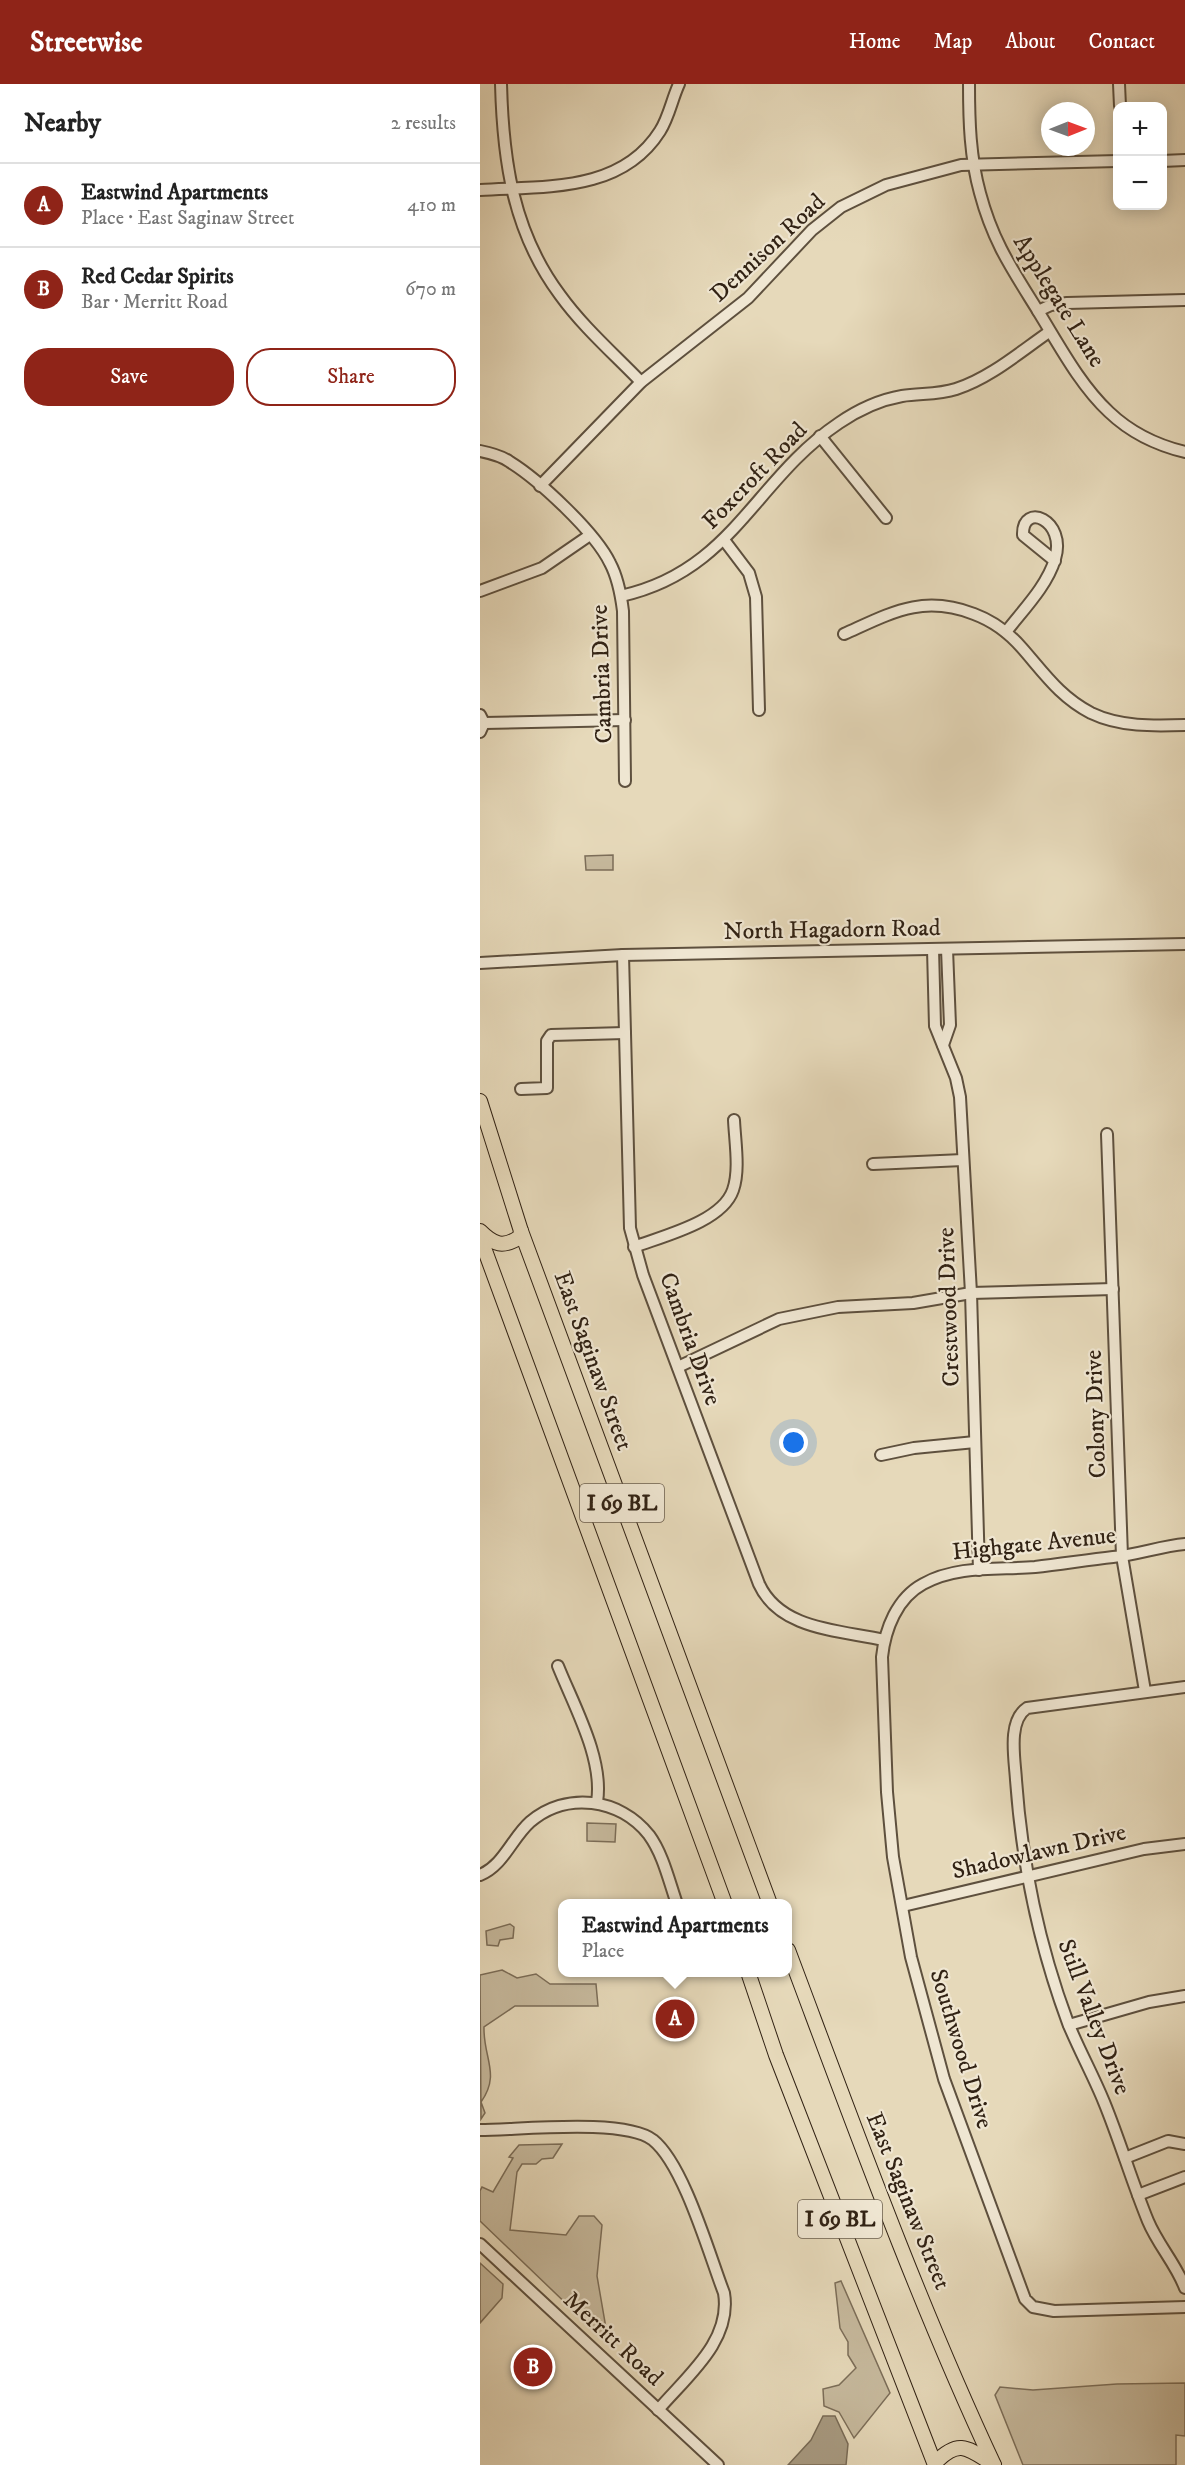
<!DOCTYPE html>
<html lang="en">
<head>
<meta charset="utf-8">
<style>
  :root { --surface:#fff; --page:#f6f6f6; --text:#222; --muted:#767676; --line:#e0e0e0; --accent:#8f2418 }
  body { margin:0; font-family:"IM FELL DW Pica",serif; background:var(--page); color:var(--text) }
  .controls { position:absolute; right:18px; top:18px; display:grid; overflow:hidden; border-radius:12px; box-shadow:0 3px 15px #0003 }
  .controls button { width:54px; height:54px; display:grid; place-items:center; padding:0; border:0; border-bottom:2px solid var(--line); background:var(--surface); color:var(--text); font:30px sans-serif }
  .compass { position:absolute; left:561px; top:18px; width:54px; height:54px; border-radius:50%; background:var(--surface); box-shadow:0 3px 15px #0003; rotate:89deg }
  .you { position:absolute; left:314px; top:1359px; width:21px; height:21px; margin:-15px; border:4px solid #fff; border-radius:50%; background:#1a73e8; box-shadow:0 0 0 9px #1a73e833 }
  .badge { display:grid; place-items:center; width:39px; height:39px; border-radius:50%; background:var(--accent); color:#fff; font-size:20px; font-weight:700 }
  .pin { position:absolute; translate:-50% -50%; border:3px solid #fff; box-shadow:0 2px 6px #0006 }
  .popup { position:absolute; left:78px; top:1815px; width:234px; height:78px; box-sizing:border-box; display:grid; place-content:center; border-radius:12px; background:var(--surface); filter:drop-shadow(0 2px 4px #0005); font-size:20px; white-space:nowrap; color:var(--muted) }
  .popup b { font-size:22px; color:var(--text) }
  .popup::after { content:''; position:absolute; left:50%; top:100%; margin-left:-12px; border:12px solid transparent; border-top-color:var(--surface) }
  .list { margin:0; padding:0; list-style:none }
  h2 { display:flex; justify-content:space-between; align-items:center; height:78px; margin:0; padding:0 24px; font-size:26px }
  h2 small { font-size:20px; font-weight:400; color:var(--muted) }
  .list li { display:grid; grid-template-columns:39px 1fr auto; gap:18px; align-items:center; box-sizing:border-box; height:84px; padding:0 24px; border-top:2px solid var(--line) }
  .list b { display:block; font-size:22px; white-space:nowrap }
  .list p { margin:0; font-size:20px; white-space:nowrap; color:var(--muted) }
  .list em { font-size:20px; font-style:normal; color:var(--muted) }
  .actions { display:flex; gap:12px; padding:18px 24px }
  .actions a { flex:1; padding:14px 0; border:2px solid var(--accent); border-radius:24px; text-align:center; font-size:21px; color:var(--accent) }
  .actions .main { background:var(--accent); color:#fff }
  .map { position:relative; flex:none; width:705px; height:2381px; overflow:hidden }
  header { display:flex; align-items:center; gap:36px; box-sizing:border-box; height:84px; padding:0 30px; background:var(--accent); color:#fff }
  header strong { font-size:28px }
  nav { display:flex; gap:33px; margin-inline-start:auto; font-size:21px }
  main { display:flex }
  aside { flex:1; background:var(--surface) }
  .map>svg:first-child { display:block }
</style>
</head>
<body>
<header>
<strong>Streetwise</strong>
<nav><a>Home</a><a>Map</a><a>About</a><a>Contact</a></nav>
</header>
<main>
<aside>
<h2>Nearby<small>2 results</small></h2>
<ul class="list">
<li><span class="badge">A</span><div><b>Eastwind Apartments</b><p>Place · East Saginaw Street</p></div><em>410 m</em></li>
<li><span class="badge">B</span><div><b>Red Cedar Spirits</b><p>Bar · Merritt Road</p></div><em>670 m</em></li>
</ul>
<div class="actions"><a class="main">Save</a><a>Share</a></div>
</aside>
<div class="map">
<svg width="705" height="2381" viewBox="0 0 705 2381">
  <rect width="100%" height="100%" fill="#e6d9ba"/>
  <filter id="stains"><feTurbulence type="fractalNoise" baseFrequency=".00333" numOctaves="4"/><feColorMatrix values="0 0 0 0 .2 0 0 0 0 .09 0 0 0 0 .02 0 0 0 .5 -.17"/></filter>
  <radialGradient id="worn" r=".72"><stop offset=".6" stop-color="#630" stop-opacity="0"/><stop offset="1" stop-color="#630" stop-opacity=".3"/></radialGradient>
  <!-- green -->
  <g fill="#c7ba9e" stroke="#7c6e59" stroke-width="1.5">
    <polygon points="133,771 133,786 106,786 105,772"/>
    <polygon points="107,1739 136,1740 135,1758 107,1757"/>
    <polygon points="30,1840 34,1843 33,1854 20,1856 18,1862 7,1861 6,1847"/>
    <path d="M22 1886 37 1894 56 1890 70 1900H116L118 1922H35L4 1943C3 1974 21 1990 1 2018L5 2029 1 2035 0 1891Z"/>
    <polygon points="82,2060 73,2074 62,2075 56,2080 42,2080 37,2088 30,2146 86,2151 99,2132 114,2132 122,2141 117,2192 126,2244 120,2252 0,2137 0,2107 2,2103 13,2108 33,2074 29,2073 39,2061"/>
    <polygon points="0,2179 23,2200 22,2214 0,2239"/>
    <polygon points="361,2197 410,2309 374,2354 359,2328 344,2322 343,2305 359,2301 376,2284 368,2271 368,2258 360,2244 355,2199"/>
    <polygon points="705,2299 705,2352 696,2351 696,2381 543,2381 515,2311 520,2303 553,2306 637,2300"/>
  </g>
  <!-- water -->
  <polygon fill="#a89b82" stroke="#786b56" stroke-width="1.5" points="343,2332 355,2332 368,2360 366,2381 308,2381 331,2356"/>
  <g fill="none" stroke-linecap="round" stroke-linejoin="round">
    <!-- minor casing -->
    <g stroke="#5e503e" stroke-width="14">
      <g id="minor">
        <path d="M21 0C23 77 33 148 80 211 103 243 134 270 161 298"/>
        <path d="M489 0C489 37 490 73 500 109 513 158 532 185 558 227 579 261 600 301 629 328 651 349 676 361 705 368"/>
        <polyline points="639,0 640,22"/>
        <polyline points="682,77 705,76"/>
        <path d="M0 106C64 102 141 109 180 47 189 33 192 15 199 0"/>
        <polyline points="558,227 571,221 587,219 705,216"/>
        <polyline points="340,352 406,434"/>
        <path d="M0 367C10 369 22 372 30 378 59 396 115 448 130 479 138 494 141 511 143 527L145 697"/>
        <polyline points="60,402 161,298 268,214 332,146 361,123 406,101 481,81 638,77"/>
        <polyline points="244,456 269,489 276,513 279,626"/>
        <polyline points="0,507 62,484 110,451"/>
        <path d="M141 512C253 487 274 396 359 339 378 326 399 316 422 312 440 309 458 311 476 305 510 294 540 268 569 248"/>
        <path d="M526 548C543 526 567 502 575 475 587 436 542 417 543 451L575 477"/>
        <path d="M364 550C411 529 442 510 494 530 513 537 529 549 542 564 564 589 580 613 611 629 640 643 673 642 705 641"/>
        <polyline points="0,631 4,639 0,648"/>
        <polyline points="4,639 145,636"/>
        <polyline points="453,865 455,942 476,994 480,1013 491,1209 499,1486"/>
        <path d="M143 871 150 1144 163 1191 279 1500C300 1546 359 1546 404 1556"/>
        <polyline points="0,879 143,871 705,860"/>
        <polyline points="463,961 470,941 467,865"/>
        <polyline points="41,1005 67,1004 67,957 71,951 145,949"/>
        <polyline points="627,1050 642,1472 665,1607"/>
        <polyline points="393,1080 483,1076"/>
        <path d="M154 1163C183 1152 242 1138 253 1106 260 1086 255 1058 254 1036"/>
        <polyline points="198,1283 299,1235 358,1223 433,1219 491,1209 633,1205"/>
        <polyline points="401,1371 434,1364 495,1358"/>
        <path d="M705 1460C681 1462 657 1471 633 1473 607 1476 581 1480 555 1483 518 1486 477 1481 443 1500 417 1514 405 1545 402 1573L407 1708 413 1773 431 1873 464 1995 545 2215 553 2223 574 2227 705 2223"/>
        <path d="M78 1582C94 1622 124 1675 117 1718"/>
        <path d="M705 1603 547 1624C527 1637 535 1676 536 1696 542 1780 559 1861 588 1939 599 1966 613 1991 624 2018 640 2057 652 2098 668 2137 678 2161 696 2180 705 2204"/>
        <path d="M0 1791C23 1782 32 1754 50 1738 86 1707 140 1714 169 1751 183 1770 189 1797 197 1820"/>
        <polyline points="423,1822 664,1765 705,1760"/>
        <polyline points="589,1941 669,1918 705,1912"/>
        <path d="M0 2046C39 2046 144 2034 173 2056 204 2081 229 2170 244 2209 252 2257 207 2292 178 2326"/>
        <polyline points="645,2074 688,2057 705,2060"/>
        <polyline points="658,2111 705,2093"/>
        <polyline points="0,2160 238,2381"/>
      </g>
    </g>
    <!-- major casing -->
    <g stroke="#312214" stroke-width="16">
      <g id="major">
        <polyline points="0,1017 41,1147 290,1820"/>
        <path d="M0 1147C14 1161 23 1164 40 1153L41 1147"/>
        <polyline points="0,1153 245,1820"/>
        <path d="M308 1866C373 2039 436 2214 514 2381"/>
        <polyline points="268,1888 296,1971 455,2381"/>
        <path d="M455 2379C479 2354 488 2364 514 2381"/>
      </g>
    </g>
    <!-- minor -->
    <use href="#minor" stroke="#efe6d2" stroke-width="10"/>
    <!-- major -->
    <use href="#major" stroke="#e6d9ba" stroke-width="14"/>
  </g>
  <g text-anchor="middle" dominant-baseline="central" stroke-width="4.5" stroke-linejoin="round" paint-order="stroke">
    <!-- shield labels -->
    <g fill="#efe6d2" stroke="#6a5d4d" stroke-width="1.5">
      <rect x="100" y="1400" width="84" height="38" rx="4.5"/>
      <rect x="318" y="2116" width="84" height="38" rx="4.5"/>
    </g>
    <g font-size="22" font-weight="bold" fill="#312214">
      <text x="142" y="1419">I 69 BL</text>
      <text x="360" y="2135">I 69 BL</text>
    </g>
    <!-- street labels -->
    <g font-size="24" fill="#312214" stroke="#efe6d2">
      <text transform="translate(288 164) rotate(-43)">Dennison Road</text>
      <text transform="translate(579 217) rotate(58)">Applegate Lane</text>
      <text transform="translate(275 392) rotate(-46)">Foxcroft Road</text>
      <text transform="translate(122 590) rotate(-92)">Cambria Drive</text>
      <text transform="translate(352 846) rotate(-1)">North Hagadorn Road</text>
      <text transform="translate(469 1223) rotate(-92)">Crestwood Drive</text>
      <text transform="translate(210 1255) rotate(70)">Cambria Drive</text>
      <text transform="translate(113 1277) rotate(70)">East Saginaw Street</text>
      <text transform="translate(616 1330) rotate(-92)">Colony Drive</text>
      <text transform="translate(554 1460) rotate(-6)">Highgate Avenue</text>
      <text transform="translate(559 1768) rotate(-13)">Shadowlawn Drive</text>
      <text transform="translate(614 1933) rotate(69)">Still Valley Drive</text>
      <text transform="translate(481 1965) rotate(73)">Southwood Drive</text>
      <text transform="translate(428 2117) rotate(68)">East Saginaw Street</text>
      <text transform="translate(133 2255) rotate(43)">Merritt Road</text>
    </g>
  </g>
  <rect width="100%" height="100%" filter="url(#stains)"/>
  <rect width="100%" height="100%" fill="url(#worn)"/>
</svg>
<div class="controls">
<button>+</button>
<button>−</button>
</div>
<svg class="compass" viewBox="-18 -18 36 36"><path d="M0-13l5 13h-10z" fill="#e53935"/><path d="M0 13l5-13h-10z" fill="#767676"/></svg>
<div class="you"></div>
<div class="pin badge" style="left:195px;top:1935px">A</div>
<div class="popup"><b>Eastwind Apartments</b>Place</div>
<div class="pin badge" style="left:53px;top:2283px">B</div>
</div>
</main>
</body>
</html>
